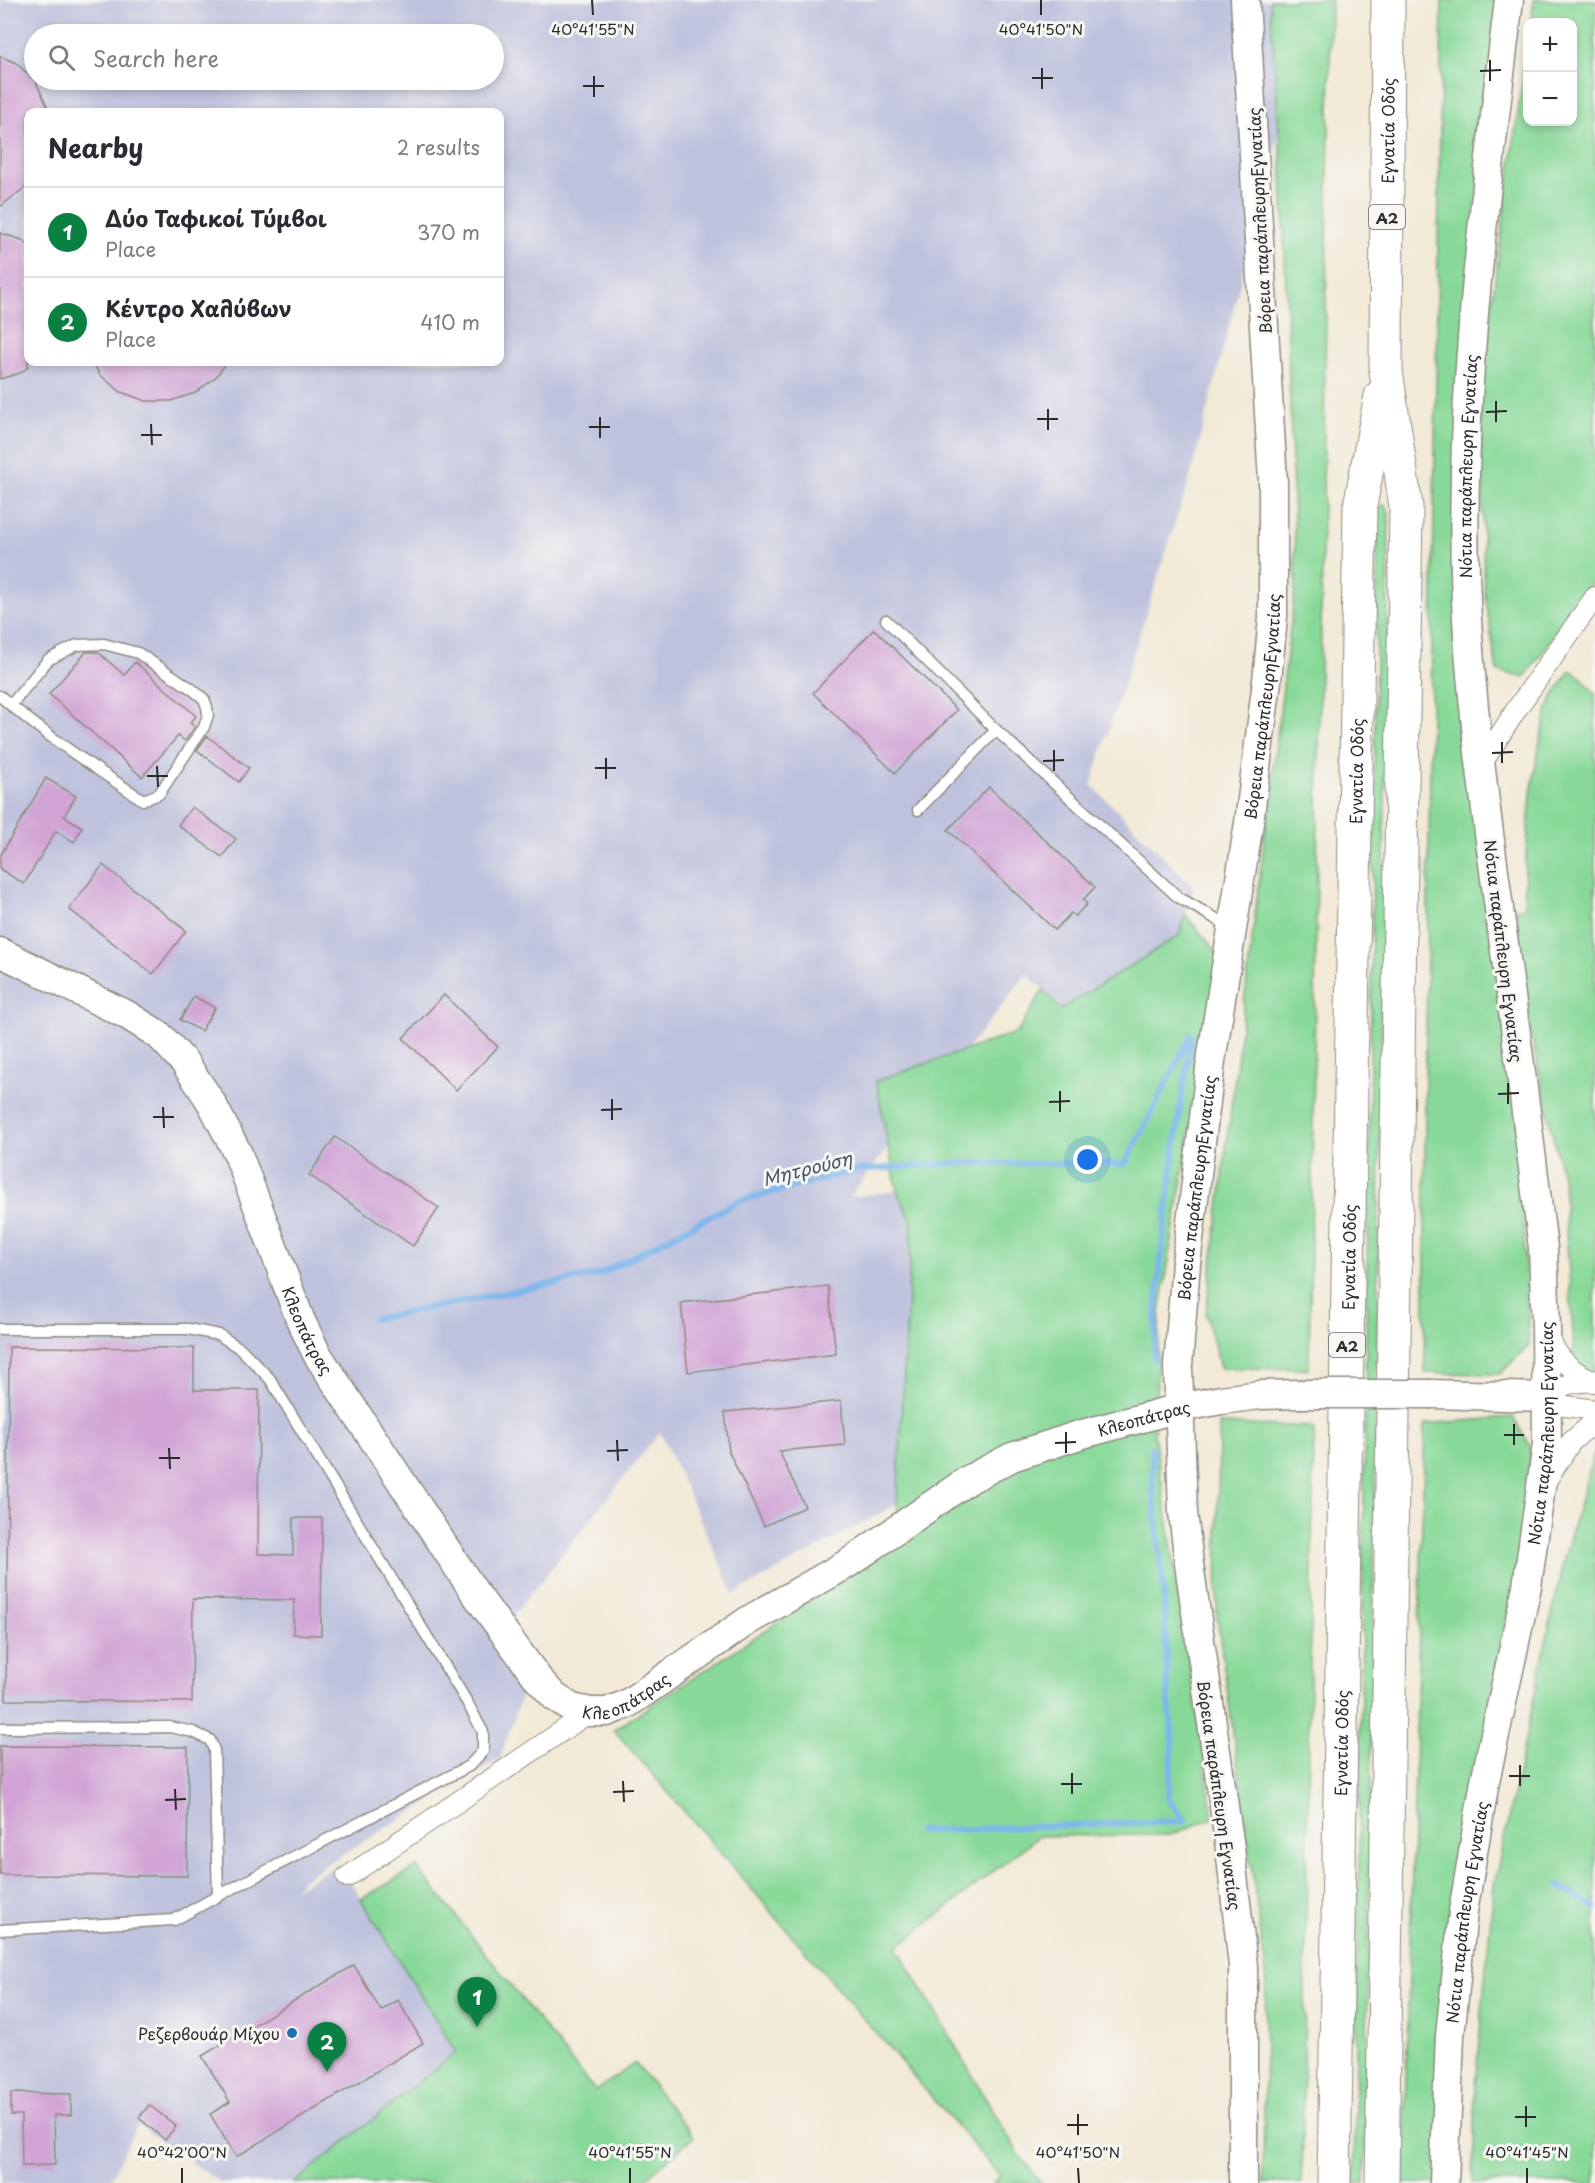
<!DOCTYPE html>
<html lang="en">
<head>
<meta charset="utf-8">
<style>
  :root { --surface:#fff; --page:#f2f2f3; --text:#2b2b33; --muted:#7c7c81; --line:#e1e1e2; --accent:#0b8043 }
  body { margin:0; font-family:"Playpen Sans",sans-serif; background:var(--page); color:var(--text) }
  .controls { position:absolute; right:18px; top:18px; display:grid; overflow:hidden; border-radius:12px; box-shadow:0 3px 9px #0003 }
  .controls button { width:54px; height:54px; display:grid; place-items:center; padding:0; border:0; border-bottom:2px solid var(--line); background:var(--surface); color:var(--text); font:30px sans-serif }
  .you { position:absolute; left:1088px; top:1160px; width:21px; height:21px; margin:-15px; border:4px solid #fff; border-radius:50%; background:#1a73e8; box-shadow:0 0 0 9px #1a73e833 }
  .badge { display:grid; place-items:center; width:39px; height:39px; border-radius:50%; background:var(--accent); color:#fff; font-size:20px; font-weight:700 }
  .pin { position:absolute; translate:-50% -50px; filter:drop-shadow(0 2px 3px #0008) }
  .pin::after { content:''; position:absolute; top:32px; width:21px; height:18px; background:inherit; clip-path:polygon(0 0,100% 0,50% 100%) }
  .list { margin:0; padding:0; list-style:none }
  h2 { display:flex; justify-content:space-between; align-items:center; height:78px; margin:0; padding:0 24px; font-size:26px }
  h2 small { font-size:20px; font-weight:400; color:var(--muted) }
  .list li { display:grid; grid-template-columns:39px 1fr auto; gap:18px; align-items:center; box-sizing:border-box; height:90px; padding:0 24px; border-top:2px solid var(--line) }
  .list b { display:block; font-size:22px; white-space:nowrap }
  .list p { margin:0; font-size:20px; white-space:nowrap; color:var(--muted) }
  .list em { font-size:20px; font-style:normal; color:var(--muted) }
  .icon { flex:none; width:33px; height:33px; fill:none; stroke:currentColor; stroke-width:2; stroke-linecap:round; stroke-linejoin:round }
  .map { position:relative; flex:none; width:1595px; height:2183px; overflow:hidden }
  .search { position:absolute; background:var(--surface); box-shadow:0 3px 9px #0003; left:24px; top:24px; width:480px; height:66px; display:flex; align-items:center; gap:15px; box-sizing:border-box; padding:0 21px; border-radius:33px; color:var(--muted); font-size:22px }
  .panel { position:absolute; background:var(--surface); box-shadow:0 3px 9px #0003; left:24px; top:108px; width:480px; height:258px; border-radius:12px }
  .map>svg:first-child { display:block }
</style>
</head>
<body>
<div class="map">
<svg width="1595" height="2183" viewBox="0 0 1595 2183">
  <rect width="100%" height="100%" fill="#f6f6f2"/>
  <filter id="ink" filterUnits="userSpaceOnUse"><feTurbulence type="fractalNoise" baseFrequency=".0167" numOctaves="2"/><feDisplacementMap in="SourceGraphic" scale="12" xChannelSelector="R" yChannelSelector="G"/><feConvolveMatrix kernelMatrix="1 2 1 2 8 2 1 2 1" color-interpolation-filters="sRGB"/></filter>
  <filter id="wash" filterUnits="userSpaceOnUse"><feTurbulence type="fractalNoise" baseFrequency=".008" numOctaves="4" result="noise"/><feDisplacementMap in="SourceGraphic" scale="24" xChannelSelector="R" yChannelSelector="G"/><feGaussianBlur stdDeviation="1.35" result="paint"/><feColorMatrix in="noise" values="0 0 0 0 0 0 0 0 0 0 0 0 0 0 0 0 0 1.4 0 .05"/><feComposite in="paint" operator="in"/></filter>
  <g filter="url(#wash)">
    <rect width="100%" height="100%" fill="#f2e9d6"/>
    <!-- industrial -->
    <path fill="#bfc2dd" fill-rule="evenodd" d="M0 0H1313L1191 474 1091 785 1194 887 1179 936 1062 1007 1027 974 849 1197 897 1191 912 1222 897 1504 734 1594 660 1432 493 1641 525 1686 500 1758 304 1878 294 1890 339 1863 456 2052 294 2183H221L137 2124 109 2183H0ZM34 34H494V80H34ZM28 112H500V362H28Z"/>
    <!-- green -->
    <g fill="#88d999" stroke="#5a8262" stroke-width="1.5">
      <polygon points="1270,0 1331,0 1309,1369 1220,1368 1206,1313 1296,581 1282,171"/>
      <polygon points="1442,0 1515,0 1454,531 1518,1120 1529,1345 1500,1374 1425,1373 1425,1097"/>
      <polygon points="1534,0 1595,0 1595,578 1524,678 1497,671 1484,588 1480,391 1527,45 1528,122 1572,122 1572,22 1531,22"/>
      <polygon points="1384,505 1389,512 1365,2183 1354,2183 1378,512 1379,507"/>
      <polygon points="1570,670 1582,678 1595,694 1595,1376 1575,1367 1563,1181 1530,1030 1515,909 1524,908 1525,867 1531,794 1540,741 1550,702"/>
      <polygon points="1185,914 1219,955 1160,1313 1154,1433 1213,1818 1170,1835 1039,1836 897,1947 1018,2153 1041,2183 992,2183 1000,2176 614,1730 902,1540 897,1504 912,1222 897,1191 876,1081 1018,1032 1043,990 1061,1009 1179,936"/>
      <polygon points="1513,1417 1531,1447 1516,1604 1437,2183 1403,2183 1425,1424"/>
      <polygon points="1219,1424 1314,1427 1302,2183 1263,2183 1266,1972 1217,1616"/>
      <polygon points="1595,1450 1595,2183 1473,2183 1475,2084 1494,1885 1564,1558"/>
      <polygon points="417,1867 595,2091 635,2063 694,2137 640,2183 294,2183 456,2052 361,1899"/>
    </g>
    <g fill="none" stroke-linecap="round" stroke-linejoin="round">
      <!-- stream -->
      <g stroke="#7cb6ed" stroke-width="6">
        <polyline points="374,1319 600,1274 739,1201 857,1170 958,1163 1125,1164 1191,1035"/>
        <path d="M1154 1360C1156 1274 1170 1187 1181 1101 1184 1080 1189 1060 1191 1038"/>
        <polyline points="1152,1448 1153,1488 1164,1595 1167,1681 1173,1742 1168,1799 1185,1821"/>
        <polyline points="919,1831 1185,1821"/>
        <polyline points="1559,1886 1595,1908"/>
      </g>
    </g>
    <g id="blocks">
      <!-- building -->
      <g fill="#d1a4d5">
        <polygon points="0,56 16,63 36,82 50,112 28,112 28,185 0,207"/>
        <polygon points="0,233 22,240 28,245 28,367 20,373 0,379"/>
        <polygon points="92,362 227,362 215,378 195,393 171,401 146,401 121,392 100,375"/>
        <polygon points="874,629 957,710 895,773 813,693"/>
        <polygon points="86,652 98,652 124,675 135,662 196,716 190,723 195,727 185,741 178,736 142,777 49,694"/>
        <polygon points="207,736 249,768 239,782 197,750"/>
        <polygon points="46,778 76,796 64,816 82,827 74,842 56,831 24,884 0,869 0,856"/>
        <polygon points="989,787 1095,887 1083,900 1087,904 1075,916 1071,913 1055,930 948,830"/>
        <polygon points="192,807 236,839 222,857 178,825"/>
        <polygon points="103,865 186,931 153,974 69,909"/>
        <polygon points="444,995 498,1047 456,1090 403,1038"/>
        <polygon points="194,996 215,1008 201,1031 180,1020"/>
        <polygon points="335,1137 439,1208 413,1246 309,1175"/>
        <polygon points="828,1286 836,1354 688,1372 681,1303"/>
        <polygon points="9,1347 194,1348 194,1390 259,1390 258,1554 293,1555 293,1518 322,1518 321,1635 293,1634 294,1600 193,1599 192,1702 6,1700"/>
        <polygon points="841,1401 845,1445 779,1451 805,1507 764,1526 729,1452 725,1412"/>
        <polygon points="0,1746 188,1747 187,1876 0,1875"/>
        <polygon points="354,1965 381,2011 398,2000 423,2043 236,2157 210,2114 230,2102 202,2056"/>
        <polygon points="11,2093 71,2094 71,2115 54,2115 55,2165 22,2166 21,2115 11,2115"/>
        <polygon points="149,2105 176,2126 165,2140 139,2118"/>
      </g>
    </g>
  </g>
  <g filter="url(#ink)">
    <use href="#blocks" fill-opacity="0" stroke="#8e8a80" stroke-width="1.5"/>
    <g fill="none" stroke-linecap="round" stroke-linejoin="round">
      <!-- lane casing -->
      <g stroke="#8e8a80" stroke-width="13">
        <g id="lane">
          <polyline points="886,620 996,730 1178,897 1232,928"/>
          <path d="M0 696C45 735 93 767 143 800L159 794 204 727 208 715 207 707 204 699 192 689 138 653 104 644 77 645 48 660 11 705"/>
          <polyline points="918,810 996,730"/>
          <polyline points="0,1329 188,1329 219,1335 241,1349 270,1379 467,1702 483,1732 483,1751 469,1766 218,1896 214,1750 210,1740 193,1732 170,1727 0,1728"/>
          <polyline points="0,1930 174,1920 218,1896"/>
        </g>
      </g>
      <!-- street casing -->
      <g stroke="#8e8a80" stroke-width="22">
        <g id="street">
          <polyline points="1479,768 1516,710 1595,597"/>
          <path d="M1548 1334C1556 1358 1572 1372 1595 1381"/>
          <path d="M1595 1382C1575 1381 1561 1384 1546 1397L1566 1406 1595 1410"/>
          <polyline points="1546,1481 1571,1442 1595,1421"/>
          <polyline points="347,1877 590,1712"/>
        </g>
      </g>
      <!-- secondary casing -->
      <g stroke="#8e8a80" stroke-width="31">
        <g id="secondary">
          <path id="s1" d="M0 952 127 1015 159 1035 185 1063 211 1102 238 1154 300 1319 317 1354 475 1593 539 1680 555 1697 572 1708 590 1712H607L627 1704 749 1620 847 1564 968 1480 1012 1457 1079 1435 1179 1408 1221 1400 1260 1395 1299 1394"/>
          <polyline points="1431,1394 1546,1397"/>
          <path id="s2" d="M1243 2183V1966L1230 1848 1189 1564 1183 1512 1178 1366 1186 1263 1211 1061 1249 823 1267 681 1273 617V482L1245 0"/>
          <path id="s3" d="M1444 2183 1450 2036 1463 1912 1485 1781 1527 1586 1547 1444 1546 1328 1543 1248C1529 1137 1516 1027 1500 916 1485 802 1468 687 1465 572 1460 380 1486 190 1509 0"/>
        </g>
      </g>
      <!-- highway casing -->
      <g stroke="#8e8a80" stroke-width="35">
        <g id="highway">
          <path id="s4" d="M1334 2183 1360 506 1381 396"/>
          <path id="s5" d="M1382 2183 1406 507 1386 371 1388 0"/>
        </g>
      </g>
      <!-- lane -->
      <use href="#lane" stroke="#fff" stroke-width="10"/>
      <!-- street -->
      <use href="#street" stroke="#fff" stroke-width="20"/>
      <!-- secondary -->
      <use href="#secondary" stroke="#fff" stroke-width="28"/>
      <!-- highway -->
      <use href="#highway" stroke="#fff" stroke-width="33"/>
      <!-- secondary-bridge casing -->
      <g stroke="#8e8a80" stroke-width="31" stroke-linecap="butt">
        <polyline id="secondary-bridge" points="1299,1394 1431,1394"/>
      </g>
      <!-- secondary-bridge -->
      <use href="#secondary-bridge" stroke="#fff" stroke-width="28"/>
    </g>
  </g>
  <!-- ticks -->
  <path fill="none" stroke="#2b2b2b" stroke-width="2" d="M592 0 593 15M1041 0V15M1490 60V81M1042 68V89M1480 71 1501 70M594 76V97M1032 78H1053M583 86H604M1496 401V422M1048 409V430M1486 412 1507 411M600 417V438M1037 419H1058M151 424 152 445M589 427H610M141 435H162M1502 742V763M1054 750V771M1492 753 1513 752M606 758V779M1043 761 1064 760M157 766 158 787M595 768H616M147 776H168M1508 1083V1104M1060 1091V1112M1498 1094 1519 1093M612 1099V1120M1049 1102 1070 1101M163 1107 164 1128M601 1110 622 1109M153 1117H174M1514 1424V1445M1066 1432V1453M1504 1435H1524M617 1440 618 1461M1055 1443 1076 1442M169 1448 170 1469M607 1451 628 1450M159 1458H180M1520 1765V1786M1072 1773V1794M1509 1776H1530M623 1781 624 1802M1061 1784H1082M175 1789 176 1810M613 1792 634 1791M165 1800 186 1799M1526 2106V2127M1078 2114V2135M1515 2117H1536M1067 2125H1088M182 2168V2183M630 2168V2183M1078 2168 1079 2183M1527 2168V2183"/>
  <!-- markers -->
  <circle fill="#1f6fb2" stroke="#f6f6f2" stroke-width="2" cx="292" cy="2033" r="6"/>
  <g text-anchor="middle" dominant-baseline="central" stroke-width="6" stroke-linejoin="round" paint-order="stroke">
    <!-- shield labels -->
    <g fill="#f6f6f2" stroke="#686867" stroke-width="1.5">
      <rect x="1369" y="205" width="36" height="24" rx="4.5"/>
      <rect x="1329" y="1333" width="36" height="24" rx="4.5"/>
    </g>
    <g font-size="15" font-weight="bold" fill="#2b2b2b">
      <text x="1387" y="217">Α2</text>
      <text x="1347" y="1345">Α2</text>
    </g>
    <!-- street labels -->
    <g font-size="16" fill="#2b2b2b" stroke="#f6f6f2">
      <text stroke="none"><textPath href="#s5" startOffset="2054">Εγνατία Οδός</textPath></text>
      <text transform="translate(1259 221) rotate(-93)">Βόρεια παράπλευρηΕγνατίας</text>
      <text stroke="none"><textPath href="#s3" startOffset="1730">Νότια παράπλευρη Εγνατίας</textPath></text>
      <text stroke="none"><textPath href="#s2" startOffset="1486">Βόρεια παράπλευρηΕγνατίας</textPath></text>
      <text stroke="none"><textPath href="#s4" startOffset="1412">Εγνατία Οδός</textPath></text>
      <text transform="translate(1504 951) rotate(83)">Νότια παράπλευρη Εγνατίας</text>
      <text stroke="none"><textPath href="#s2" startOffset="1000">Βόρεια παράπλευρηΕγνατίας</textPath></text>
      <text stroke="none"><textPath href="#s4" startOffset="926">Εγνατία Οδός</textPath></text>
      <text stroke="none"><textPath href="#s1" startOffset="513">Κλεοπάτρας</textPath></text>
      <text stroke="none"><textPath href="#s1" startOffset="1629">Κλεοπάτρας</textPath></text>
      <text stroke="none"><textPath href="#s3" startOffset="758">Νότια παράπλευρη Εγνατίας</textPath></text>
      <text stroke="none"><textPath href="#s1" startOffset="1035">Κλεοπάτρας</textPath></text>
      <text stroke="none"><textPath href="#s4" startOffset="440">Εγνατία Οδός</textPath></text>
      <text transform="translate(1220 1795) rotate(82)">Βόρεια παράπλευρη Εγνατίας</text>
      <text stroke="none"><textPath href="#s3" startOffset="272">Νότια παράπλευρη Εγνατίας</textPath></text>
    </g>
    <!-- poi labels -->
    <g font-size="16" fill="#2b2b2b" stroke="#f6f6f2" text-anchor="end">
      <text x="280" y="2033">Ρεζερβουάρ Μίχου</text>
    </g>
    <!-- water labels -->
    <g font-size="18" font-style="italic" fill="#435565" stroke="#f6f6f2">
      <text transform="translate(807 1168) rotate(-14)">Μητρούση</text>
    </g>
  </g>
  <g font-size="15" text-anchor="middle" fill="#2b2b2b" stroke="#f6f6f2" stroke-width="6" stroke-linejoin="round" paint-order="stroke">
    <text x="593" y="35">40°41'55"N</text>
    <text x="1041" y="35">40°41'50"N</text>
    <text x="182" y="2158">40°42'00"N</text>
    <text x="630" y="2158">40°41'55"N</text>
    <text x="1078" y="2158">40°41'50"N</text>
    <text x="1527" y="2158">40°41'45"N</text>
  </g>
</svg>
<div class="controls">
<button>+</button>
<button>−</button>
</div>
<div class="you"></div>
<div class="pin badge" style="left:477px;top:2027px">1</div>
<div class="pin badge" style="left:327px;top:2072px">2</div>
<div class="search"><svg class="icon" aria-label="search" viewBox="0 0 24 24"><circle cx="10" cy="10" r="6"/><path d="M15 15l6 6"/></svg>Search here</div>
<section class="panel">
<h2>Nearby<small>2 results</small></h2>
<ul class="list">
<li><span class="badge">1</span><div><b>Δύο Ταφικοί Τύμβοι</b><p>Place</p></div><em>370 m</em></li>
<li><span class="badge">2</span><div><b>Κέντρο Χαλύβων</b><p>Place</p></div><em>410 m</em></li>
</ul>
</section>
</div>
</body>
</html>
